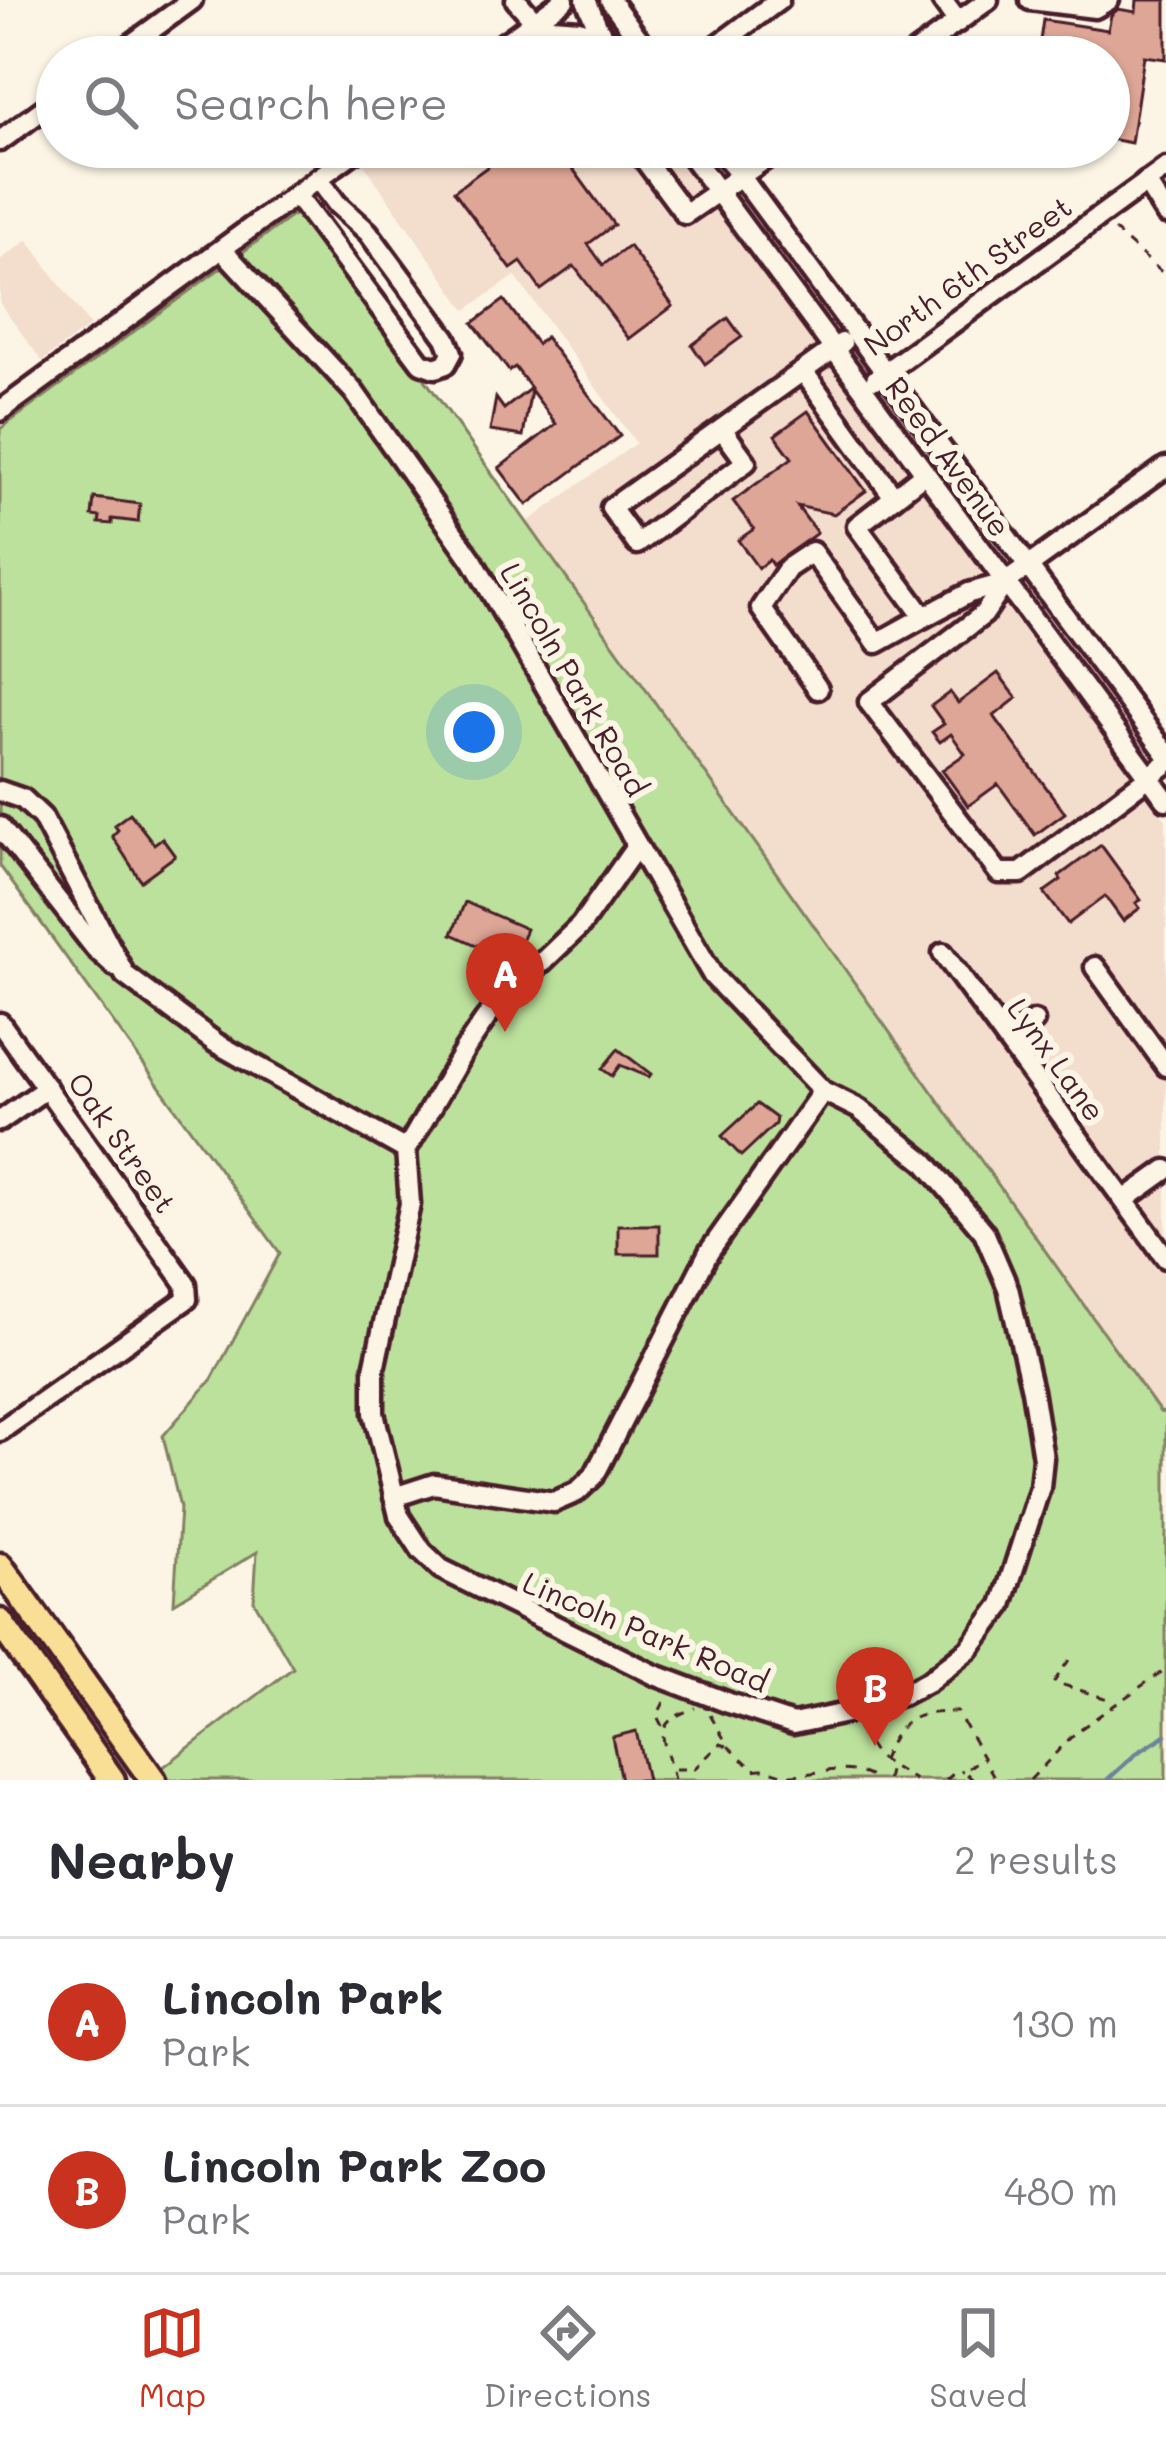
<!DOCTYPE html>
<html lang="en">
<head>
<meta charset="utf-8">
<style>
  :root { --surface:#fff; --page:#f7f7f7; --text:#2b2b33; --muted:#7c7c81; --line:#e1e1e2; --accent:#c8321e }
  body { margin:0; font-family:Mali,sans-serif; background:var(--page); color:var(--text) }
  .you { position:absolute; left:474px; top:732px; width:42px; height:42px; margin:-30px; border:9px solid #fff; border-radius:50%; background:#1a73e8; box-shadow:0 0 0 18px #1a73e833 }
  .badge { display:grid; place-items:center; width:78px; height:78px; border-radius:50%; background:var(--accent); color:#fff; font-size:39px; font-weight:700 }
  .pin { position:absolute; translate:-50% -99px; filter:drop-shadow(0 3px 6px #0008) }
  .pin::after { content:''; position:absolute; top:63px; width:42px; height:36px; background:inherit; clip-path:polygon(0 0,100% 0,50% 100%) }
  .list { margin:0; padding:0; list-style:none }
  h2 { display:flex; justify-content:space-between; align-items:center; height:156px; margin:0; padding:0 48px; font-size:51px }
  h2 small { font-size:39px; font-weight:400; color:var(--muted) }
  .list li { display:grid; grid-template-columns:78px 1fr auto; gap:36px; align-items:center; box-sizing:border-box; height:168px; padding:0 48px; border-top:3px solid var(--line) }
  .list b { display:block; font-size:45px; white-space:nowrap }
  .list p { margin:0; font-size:39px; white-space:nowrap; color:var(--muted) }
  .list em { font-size:39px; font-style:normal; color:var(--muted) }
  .icon { flex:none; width:66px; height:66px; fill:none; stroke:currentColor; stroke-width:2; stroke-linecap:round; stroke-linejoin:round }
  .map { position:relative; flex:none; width:1166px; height:1780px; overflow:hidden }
  .search { position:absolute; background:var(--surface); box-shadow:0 3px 9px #0004; left:36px; right:36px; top:36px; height:132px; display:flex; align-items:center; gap:30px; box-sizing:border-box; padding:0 42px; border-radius:66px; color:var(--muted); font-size:45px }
  .sheet { height:492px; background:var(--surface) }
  nav { display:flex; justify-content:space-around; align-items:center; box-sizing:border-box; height:168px; border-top:3px solid var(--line); background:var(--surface); font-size:33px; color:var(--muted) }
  nav a { display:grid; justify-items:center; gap:6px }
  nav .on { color:var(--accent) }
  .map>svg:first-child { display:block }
</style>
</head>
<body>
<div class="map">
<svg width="1166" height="1780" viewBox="0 0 1166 1780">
  <rect width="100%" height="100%" fill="#fcf5e5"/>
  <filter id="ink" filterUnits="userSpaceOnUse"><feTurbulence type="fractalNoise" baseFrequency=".00833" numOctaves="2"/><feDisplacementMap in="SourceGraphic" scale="24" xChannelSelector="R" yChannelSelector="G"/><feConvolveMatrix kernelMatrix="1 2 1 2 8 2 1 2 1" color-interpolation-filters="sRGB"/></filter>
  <g filter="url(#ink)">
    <!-- built -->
    <g fill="#f3ddcd">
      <polygon points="560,35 584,39 606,57 515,57 534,43"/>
      <polygon points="386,147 672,147 1166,820 1166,1413 1160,1412 528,522 636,443 515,276 466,310 363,163"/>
      <polygon points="28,240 90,326 42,361 0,304 0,260"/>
    </g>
    <!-- green -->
    <polygon fill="#bce19c" stroke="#838064" stroke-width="3" points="303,208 1160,1412 1166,1413 1166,1780 164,1780 158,1771 293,1668 254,1601 257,1552 174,1603 180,1508 163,1436 212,1379 280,1253 0,866 0,429"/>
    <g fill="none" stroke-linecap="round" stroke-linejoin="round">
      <!-- stream -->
      <polyline stroke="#6d839b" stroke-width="4.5" points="1107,1780 1137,1753 1166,1735"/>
    </g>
    <!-- building -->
    <g fill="#dda696" stroke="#4a1f2b" stroke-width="3">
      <polygon points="1137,0 1166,0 1166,59 1144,56 1131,143 1109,139 1109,57 1038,54 1043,20 1108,30 1111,15 1118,9 1136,12"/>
      <polygon points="504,147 557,147 614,225 588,244 603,265 629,246 673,306 629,339 574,266 541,290 521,262 511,269 454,191 498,159 495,154"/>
      <polygon points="504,300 537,344 545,337 620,436 527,505 499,468 556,424 531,390 523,436 490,431 496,398 504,409 531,388 515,367 509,371 473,323"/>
      <polygon points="728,318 742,337 705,364 692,345"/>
      <polygon points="808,411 866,491 834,514 797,506 817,533 772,565 769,560 758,568 738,540 754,529 733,501 792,458 775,435"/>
      <polygon points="94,498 140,504 138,522 112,519 112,524 99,523 100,517 92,516"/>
      <polygon points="998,673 1017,698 994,716 1065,813 1035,835 998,784 968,806 942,770 965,754 951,734 940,742 932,732 944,724 931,706 950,692 958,703"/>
      <polygon points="130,813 154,844 162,838 175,856 141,881 112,836 118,830 114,825"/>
      <polygon points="1101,845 1141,900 1136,903 1140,908 1123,921 1105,896 1068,924 1044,892 1061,880 1059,876"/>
      <polygon points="465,902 526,929 517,950 508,946 503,957 452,934"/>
      <polygon points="618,1049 651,1074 649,1077 620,1065 612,1076 602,1069"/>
      <polygon points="757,1104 776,1118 775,1124 741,1156 722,1136"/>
      <rect x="618" y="1225" width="41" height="29"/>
      <polygon points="636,1731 647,1780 621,1780 612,1737"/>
    </g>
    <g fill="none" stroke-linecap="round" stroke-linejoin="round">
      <!-- minor casing -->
      <g stroke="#4a1f2b" stroke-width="27">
        <g id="minor">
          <polyline points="516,0 540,27 578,30 604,37"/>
          <polyline points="586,0 599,30 619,57"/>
          <polyline points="610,0 652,57"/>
          <polyline points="942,0 958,22"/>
          <polyline points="1030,0 1095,8 1109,0"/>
          <polyline points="114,57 192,0"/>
          <polyline points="485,57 564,0"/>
          <polyline points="702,57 779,0"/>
          <polyline points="909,57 988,0"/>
          <polyline points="0,141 57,99"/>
          <polyline points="635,147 685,214 783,147"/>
          <polyline points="685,147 1166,800"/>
          <polyline points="719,147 1166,753"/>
          <polyline points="1146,182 1166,214"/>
          <polyline points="296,195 421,363 435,368 446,364 452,353 446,338 368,232 337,204 318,178"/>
          <polyline points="803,371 894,497"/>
          <polyline points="876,379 1166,168"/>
          <polyline points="0,411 361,147"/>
          <polyline points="722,429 746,462 637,544 611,508 842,343"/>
          <polyline points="1166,467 1005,583 984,614 869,702 999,873 1021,873 1166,764"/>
          <polyline points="924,474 857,526 924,617 969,593 1005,583"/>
          <polyline points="818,689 761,608 788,568 812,552 877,643 924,617"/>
          <polyline points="0,791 23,799 42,817 125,975 216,1043 406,1150 410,1204 374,1369 374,1413 399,1516 422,1551 441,1569 655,1675 729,1703 793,1724 846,1713 902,1695 929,1681 969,1649 1002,1605 1040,1487 1043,1458 1032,1390 1008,1288 984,1232 925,1162 859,1109 823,1091 713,976 473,561 354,392 222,249"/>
          <polyline points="0,827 95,948 115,966"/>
          <polyline points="943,953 1166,1258"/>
          <polyline points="1095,967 1166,1066"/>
          <polyline points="0,1023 186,1284 187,1299 0,1431"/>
          <polyline points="1007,1040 1034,1021"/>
          <polyline points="0,1121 47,1088"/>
          <polyline points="406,1150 465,1049 491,1011 581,925 636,847"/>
          <polyline points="1124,1200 1166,1170"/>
          <polyline points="394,1497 434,1484 554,1502 577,1492 594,1476 709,1252 823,1091"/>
        </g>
      </g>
      <!-- major casing -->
      <g stroke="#4a1f2b" stroke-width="33">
        <g id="major">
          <polyline points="0,1566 153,1780"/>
          <polyline points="0,1622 112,1780"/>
        </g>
      </g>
      <!-- path -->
      <g stroke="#4a1f2b" stroke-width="3" stroke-dasharray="9 9" stroke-linecap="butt">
        <polyline points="1114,230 1166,276"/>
        <polyline points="1069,1660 1054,1682 1114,1701"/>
        <path d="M710 1715 729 1747 754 1770C769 1766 777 1775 791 1775 821 1774 849 1762 876 1780"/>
        <polyline points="662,1726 657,1716 666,1698"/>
        <polyline points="858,1729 878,1758 915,1780"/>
        <path d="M882 1760C900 1718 913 1712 957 1712L996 1780"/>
        <polyline points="675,1769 694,1769 720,1744 727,1746"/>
        <path d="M674 1780C666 1740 646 1725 695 1708"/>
        <polyline points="887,1780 890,1766"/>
        <polyline points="946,1780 958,1770 963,1771"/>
        <polyline points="973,1780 964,1771 982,1758"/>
        <polyline points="1030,1780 1076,1732 1166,1669"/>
      </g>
      <!-- minor -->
      <use href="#minor" stroke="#fcf5e5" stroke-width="18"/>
      <!-- major -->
      <use href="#major" stroke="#f9df96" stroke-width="24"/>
    </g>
  </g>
  <g text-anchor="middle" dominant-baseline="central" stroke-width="12" stroke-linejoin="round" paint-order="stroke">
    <!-- street labels -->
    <g font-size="30" fill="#4a1f2b" stroke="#fcf5e5">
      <text transform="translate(967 275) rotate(-36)">North 6th Street</text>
      <text transform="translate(949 456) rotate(54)">Reed Avenue</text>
      <text transform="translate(575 679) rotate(60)">Lincoln Park Road</text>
      <text transform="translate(1057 1059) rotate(54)">Lynx Lane</text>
      <text transform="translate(123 1142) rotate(55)">Oak Street</text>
      <text transform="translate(646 1631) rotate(23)">Lincoln Park Road</text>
    </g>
  </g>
</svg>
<div class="you"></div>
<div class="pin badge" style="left:505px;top:1032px">A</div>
<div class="pin badge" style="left:875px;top:1746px">B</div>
<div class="search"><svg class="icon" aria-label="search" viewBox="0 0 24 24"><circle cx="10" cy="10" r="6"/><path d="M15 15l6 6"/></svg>Search here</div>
</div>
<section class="sheet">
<h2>Nearby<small>2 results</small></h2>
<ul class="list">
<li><span class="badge">A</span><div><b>Lincoln Park</b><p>Park</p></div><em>130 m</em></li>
<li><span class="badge">B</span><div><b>Lincoln Park Zoo</b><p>Park</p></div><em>480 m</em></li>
</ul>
</section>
<nav>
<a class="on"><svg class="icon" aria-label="map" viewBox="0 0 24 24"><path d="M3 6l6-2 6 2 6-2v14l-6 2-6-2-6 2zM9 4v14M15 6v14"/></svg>Map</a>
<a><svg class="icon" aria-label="directions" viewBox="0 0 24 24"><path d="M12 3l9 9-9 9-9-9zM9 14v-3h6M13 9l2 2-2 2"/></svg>Directions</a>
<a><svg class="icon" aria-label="saved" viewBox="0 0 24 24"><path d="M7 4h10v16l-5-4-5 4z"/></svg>Saved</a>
</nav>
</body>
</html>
